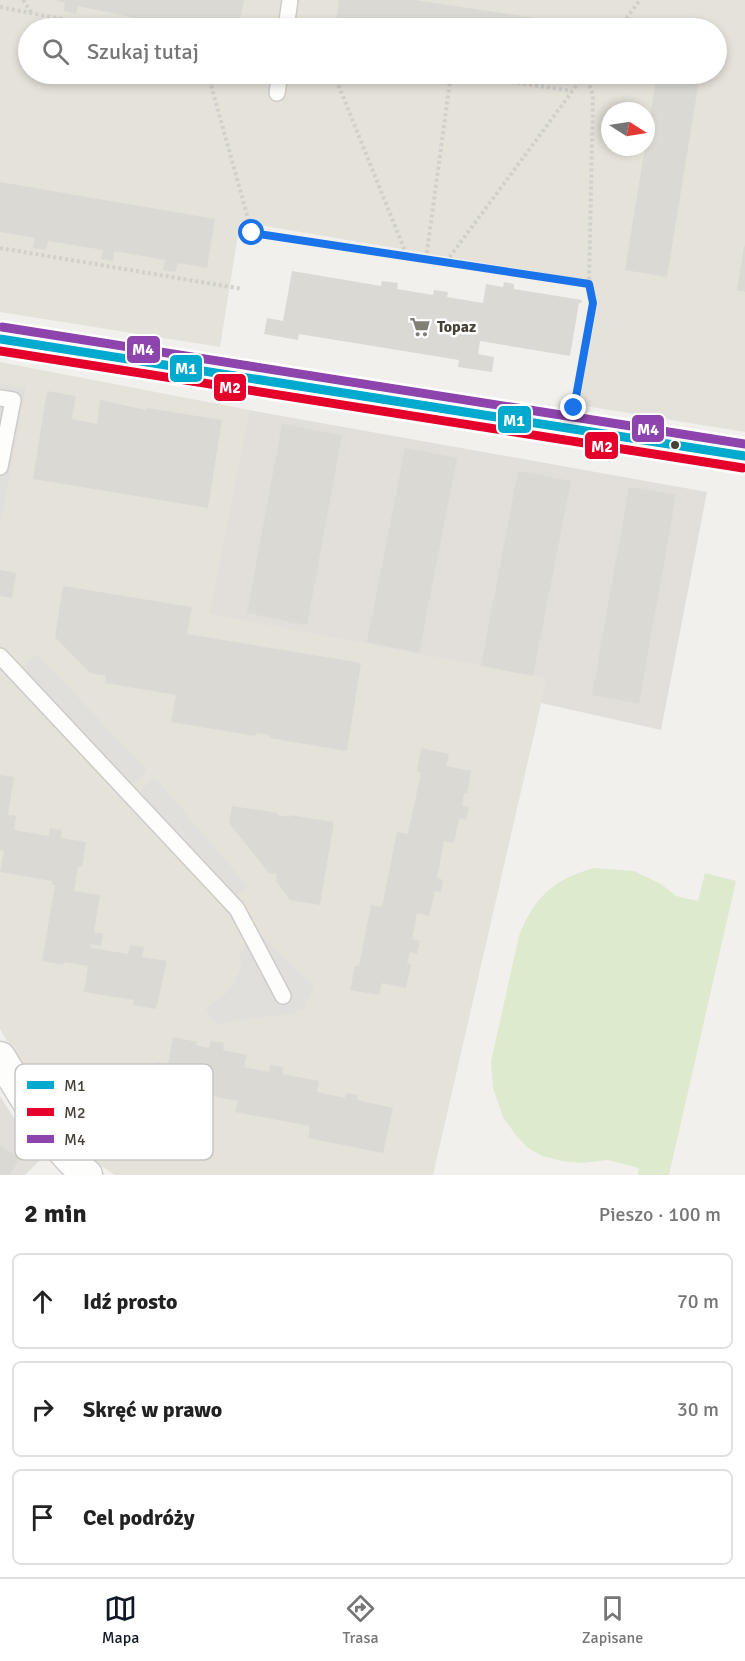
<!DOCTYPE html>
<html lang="pl">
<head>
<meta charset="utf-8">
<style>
  :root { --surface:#fff; --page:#f6f6f6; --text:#222; --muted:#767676; --line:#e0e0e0; --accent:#111827 }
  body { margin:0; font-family:Signika,sans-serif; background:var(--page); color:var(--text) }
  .compass { position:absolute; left:601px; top:102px; width:54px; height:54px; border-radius:50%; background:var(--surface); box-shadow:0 3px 9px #0003; rotate:102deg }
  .stop { position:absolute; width:18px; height:18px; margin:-14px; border:4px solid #1a73e8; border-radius:50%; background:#fff }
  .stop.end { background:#1a73e8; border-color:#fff; box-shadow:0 2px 6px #0008 }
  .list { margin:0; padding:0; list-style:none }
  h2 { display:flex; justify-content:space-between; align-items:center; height:78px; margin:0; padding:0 24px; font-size:26px }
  h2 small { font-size:20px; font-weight:400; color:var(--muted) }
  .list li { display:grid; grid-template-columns:39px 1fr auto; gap:18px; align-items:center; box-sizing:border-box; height:96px; margin:0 12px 12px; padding:0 12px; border:2px solid var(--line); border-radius:9px }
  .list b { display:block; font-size:22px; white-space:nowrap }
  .list em { font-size:20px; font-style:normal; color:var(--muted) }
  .icon { flex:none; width:33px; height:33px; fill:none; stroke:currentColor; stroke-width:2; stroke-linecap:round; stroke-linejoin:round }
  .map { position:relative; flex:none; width:745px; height:1175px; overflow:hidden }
  .search { position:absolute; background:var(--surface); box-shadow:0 3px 9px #0003; left:18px; right:18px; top:18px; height:66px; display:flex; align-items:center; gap:15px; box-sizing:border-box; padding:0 21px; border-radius:33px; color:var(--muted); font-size:22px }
  .sheet { height:402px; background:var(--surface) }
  nav { display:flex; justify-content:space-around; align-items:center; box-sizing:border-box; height:84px; border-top:2px solid var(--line); background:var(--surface); font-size:16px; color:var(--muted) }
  nav a { display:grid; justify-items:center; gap:3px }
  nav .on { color:var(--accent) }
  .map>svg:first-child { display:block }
</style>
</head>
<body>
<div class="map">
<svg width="745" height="1175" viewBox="0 0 745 1175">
  <rect width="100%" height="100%" fill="#f1f0ec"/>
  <!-- residential -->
  <g fill="#e5e2da" fill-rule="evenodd">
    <path d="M0 0H745V432L579 405 598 302 591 281 240 222 220 347 0 312ZM28 28H716V74H28ZM610 111H646V147H610Z"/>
    <polygon points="0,362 249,410 211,614 547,678 433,1175 115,1175 89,1158 32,1084 0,1029"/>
  </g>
  <!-- industrial -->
  <g fill="#e2dfda">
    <polygon points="249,410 707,492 661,730 541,703 546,678 210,614"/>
    <polygon points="0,1096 40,1160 25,1175 0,1175"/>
  </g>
  <!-- green -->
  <path fill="#ddeacd" d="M594 868 634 871 661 884 676 896 698 901 705 873 736 881 669 1175H638L639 1168 608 1160 582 1163 562 1161 542 1156 528 1148 515 1134 503 1117 493 1088 491 1062 519 936C534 897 554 879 594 868Z"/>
  <!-- parking -->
  <g fill="#e1dfdc">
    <polygon points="0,384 26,388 0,527"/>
    <polygon points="36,654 147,770 133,784 22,668"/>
    <polygon points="155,778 247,886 232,899 140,791"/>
    <polygon points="260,934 314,987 304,1009 291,1014 245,1019 219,1024 213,1021 205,1008 225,995 234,983 241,967 240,953"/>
  </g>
  <!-- building -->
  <g fill="#dbd9d4">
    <polygon points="56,0 244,0 238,28 185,28 142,20 141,25 129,23 130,17 78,6 76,14 64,11 65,3"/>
    <polygon points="339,0 415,0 569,23 568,28 335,28"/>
    <polygon points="657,74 700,74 667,277 625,270"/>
    <polygon points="0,182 215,219 207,268 178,263 175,272 163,270 165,260 114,251 113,261 101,259 103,250 48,241 46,250 33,248 35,238 0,232"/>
    <polygon points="744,246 745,246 745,292 737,290"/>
    <polygon points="292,271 381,286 382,281 398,283 397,289 433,295 434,290 448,292 447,297 483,303 486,284 503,287 504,282 514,284 514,289 582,300 581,303 579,303 570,356 480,341 478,354 494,357 492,372 458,367 459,360 299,334 298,340 264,334 267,318 283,321"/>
    <polygon points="47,391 76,396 72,419 97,424 100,400 146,410 147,408 222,420 208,508 33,479"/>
    <polygon points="282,424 342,435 307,625 247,613"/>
    <polygon points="405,448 457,458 419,653 367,642"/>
    <polygon points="518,471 571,481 533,676 481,666"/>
    <polygon points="629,487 676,495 639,704 592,695"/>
    <polygon points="0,570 16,573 12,598 0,596"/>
    <polygon points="63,586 192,607 187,634 361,663 347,751 270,738 270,735 256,733 255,736 171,722 176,695 105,683 106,676 90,673 55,637"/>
    <polygon points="421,748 449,754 446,766 471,771 467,794 464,793 462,806 469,807 466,820 459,818 454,843 444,841 437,878 443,880 441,892 435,891 429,916 417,913 412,939 420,941 417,954 410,952 407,963 411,964 406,988 382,983 379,995 350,990 355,966 359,966 371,905 382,907 397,832 408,834 421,773 417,772"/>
    <polygon points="0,775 14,777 8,815 16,816 14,830 49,836 50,828 62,830 61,838 86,842 82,867 78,866 74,891 100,895 94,932 103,934 101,946 91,944 91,948 128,954 130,945 144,947 142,957 167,961 156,1009 133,1005 134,1000 84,992 88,966 64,962 63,965 42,961 55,885 52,884 52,881 0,872 4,851 0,850"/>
    <polygon points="232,806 278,813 277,815 290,817 290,815 334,822 320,905 290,900 276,881 277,874 269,873 229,823"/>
    <polygon points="173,1037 197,1042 196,1045 209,1048 211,1041 224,1043 223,1050 247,1055 244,1067 269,1072 270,1065 284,1067 282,1074 319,1081 317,1092 345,1098 346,1093 358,1095 357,1100 393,1108 383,1153 308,1138 310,1126 235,1112 238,1101 175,1089 174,1093 151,1089 156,1062 168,1065"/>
    <polygon points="0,1145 20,1159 9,1175 0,1175"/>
  </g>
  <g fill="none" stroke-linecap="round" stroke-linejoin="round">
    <!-- service casing -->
    <g stroke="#ceccc8" stroke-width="18">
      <g id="service">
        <polyline points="286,28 290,0"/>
        <polyline points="277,93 280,74"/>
        <polyline points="0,398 13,400 0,467"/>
        <polyline points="0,656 237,909 283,996"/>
      </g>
    </g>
    <!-- minor casing -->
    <g stroke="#ceccc8" stroke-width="33">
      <g id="minor">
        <polyline points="0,339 745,456"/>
        <path d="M0 1057C25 1097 50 1144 87 1175"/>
      </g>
    </g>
    <!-- path -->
    <g stroke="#d1d0cb" stroke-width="4" stroke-dasharray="3 3" stroke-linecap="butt">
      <polyline points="23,0 31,12"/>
      <polyline points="0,7 108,28"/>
      <polyline points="619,28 640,0"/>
      <polyline points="208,74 252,233 589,284 593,303 575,399"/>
      <polyline points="334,74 407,256"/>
      <polyline points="458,74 572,91"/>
      <polyline points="585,74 593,95 589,284"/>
      <polyline points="0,248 242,289"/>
      <polyline points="426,259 451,74"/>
      <polyline points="446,262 585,74"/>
    </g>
    <!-- service -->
    <use href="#service" stroke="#fdfdfc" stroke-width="15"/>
    <!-- minor -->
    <use href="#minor" stroke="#fdfdfc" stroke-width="30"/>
    <!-- bus-1 casing -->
    <g stroke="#fff" stroke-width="14">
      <polyline id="bus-1" points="0,339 745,456"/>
    </g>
    <!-- bus-2 casing -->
    <g stroke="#fff" stroke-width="14">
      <polyline id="bus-2" points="0,351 743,468"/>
    </g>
    <!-- bus-3 casing -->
    <g stroke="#fff" stroke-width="14">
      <polyline id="bus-3" points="2,327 745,444"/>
    </g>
    <!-- bus-1 -->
    <use href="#bus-1" stroke="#00a9ce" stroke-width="9"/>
    <!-- bus-2 -->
    <use href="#bus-2" stroke="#e4002b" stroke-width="9"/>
    <!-- bus-3 -->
    <use href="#bus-3" stroke="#8e44ad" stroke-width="9"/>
  </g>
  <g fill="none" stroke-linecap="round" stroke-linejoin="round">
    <!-- route -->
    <polyline stroke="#1a73e8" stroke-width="8" points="252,233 589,284 593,303 574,408"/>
  </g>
  <!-- icons -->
  <defs>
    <g id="supermarket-bare" transform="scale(1.62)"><path d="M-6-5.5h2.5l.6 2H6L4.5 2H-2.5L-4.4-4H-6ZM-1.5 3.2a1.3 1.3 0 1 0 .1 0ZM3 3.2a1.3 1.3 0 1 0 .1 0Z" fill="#827f77" stroke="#fff" stroke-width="2.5" paint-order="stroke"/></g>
  </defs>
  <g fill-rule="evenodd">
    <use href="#supermarket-bare" x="420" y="327"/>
  </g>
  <!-- markers -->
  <circle fill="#474238" stroke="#fff" stroke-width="2" cx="675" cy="445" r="5"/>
  <g text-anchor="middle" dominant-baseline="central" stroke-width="5" stroke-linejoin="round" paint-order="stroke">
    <!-- poi labels -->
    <g font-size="16" font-weight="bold" fill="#474238" stroke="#fff" text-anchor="start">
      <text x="437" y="327">Topaz</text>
    </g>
  </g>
  <!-- legend -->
  <rect x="15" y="1064" width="198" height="96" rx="9" fill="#fff" stroke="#c8c6c3" stroke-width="1.5"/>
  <rect x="27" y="1081" width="27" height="8" fill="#00a9ce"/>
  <rect x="27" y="1108" width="27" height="8" fill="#e4002b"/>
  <rect x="27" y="1135" width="27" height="8" fill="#8e44ad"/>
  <g font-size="16" fill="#474238">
    <text x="64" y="1091">M1</text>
    <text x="64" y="1118">M2</text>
    <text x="64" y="1145">M4</text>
  </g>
  <g stroke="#fff" stroke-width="2">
    <rect x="126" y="335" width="35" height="29" rx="6" fill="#8e44ad"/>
    <rect x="169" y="354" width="34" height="29" rx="6" fill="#00a9ce"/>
    <rect x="213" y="373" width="34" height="29" rx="6" fill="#e4002b"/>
    <rect x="497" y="405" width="35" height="29" rx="6" fill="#00a9ce"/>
    <rect x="631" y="414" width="34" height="29" rx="6" fill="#8e44ad"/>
    <rect x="584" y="431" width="35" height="29" rx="6" fill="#e4002b"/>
  </g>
  <g font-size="16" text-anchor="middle" font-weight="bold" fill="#fff">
    <text x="143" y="355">M4</text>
    <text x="186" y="374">M1</text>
    <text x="230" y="393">M2</text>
    <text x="514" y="426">M1</text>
    <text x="648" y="435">M4</text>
    <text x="602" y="452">M2</text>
  </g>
</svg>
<svg class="compass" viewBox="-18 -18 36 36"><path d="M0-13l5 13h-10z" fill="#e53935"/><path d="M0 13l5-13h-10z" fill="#767676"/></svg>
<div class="stop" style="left:252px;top:233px"></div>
<div class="stop end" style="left:574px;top:408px"></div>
<div class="search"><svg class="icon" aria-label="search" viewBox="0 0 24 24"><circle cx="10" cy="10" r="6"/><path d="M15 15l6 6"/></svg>Szukaj tutaj</div>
</div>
<section class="sheet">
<h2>2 min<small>Pieszo · 100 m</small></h2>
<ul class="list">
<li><svg class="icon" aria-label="ahead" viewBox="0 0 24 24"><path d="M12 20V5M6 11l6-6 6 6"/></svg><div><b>Idź prosto</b></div><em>70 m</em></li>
<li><svg class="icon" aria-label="right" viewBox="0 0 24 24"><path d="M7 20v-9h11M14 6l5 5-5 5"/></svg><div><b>Skręć w prawo</b></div><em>30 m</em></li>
<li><svg class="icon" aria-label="arrive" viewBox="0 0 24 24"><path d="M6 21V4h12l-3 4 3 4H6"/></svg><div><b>Cel podróży</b></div></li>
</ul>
</section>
<nav>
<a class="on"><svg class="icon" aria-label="map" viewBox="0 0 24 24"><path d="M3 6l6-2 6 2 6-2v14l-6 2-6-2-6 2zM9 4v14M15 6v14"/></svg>Mapa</a>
<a><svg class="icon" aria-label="directions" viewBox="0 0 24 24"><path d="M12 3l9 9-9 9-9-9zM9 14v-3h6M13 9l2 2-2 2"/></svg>Trasa</a>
<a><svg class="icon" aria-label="saved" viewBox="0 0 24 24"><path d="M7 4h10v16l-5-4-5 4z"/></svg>Zapisane</a>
</nav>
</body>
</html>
